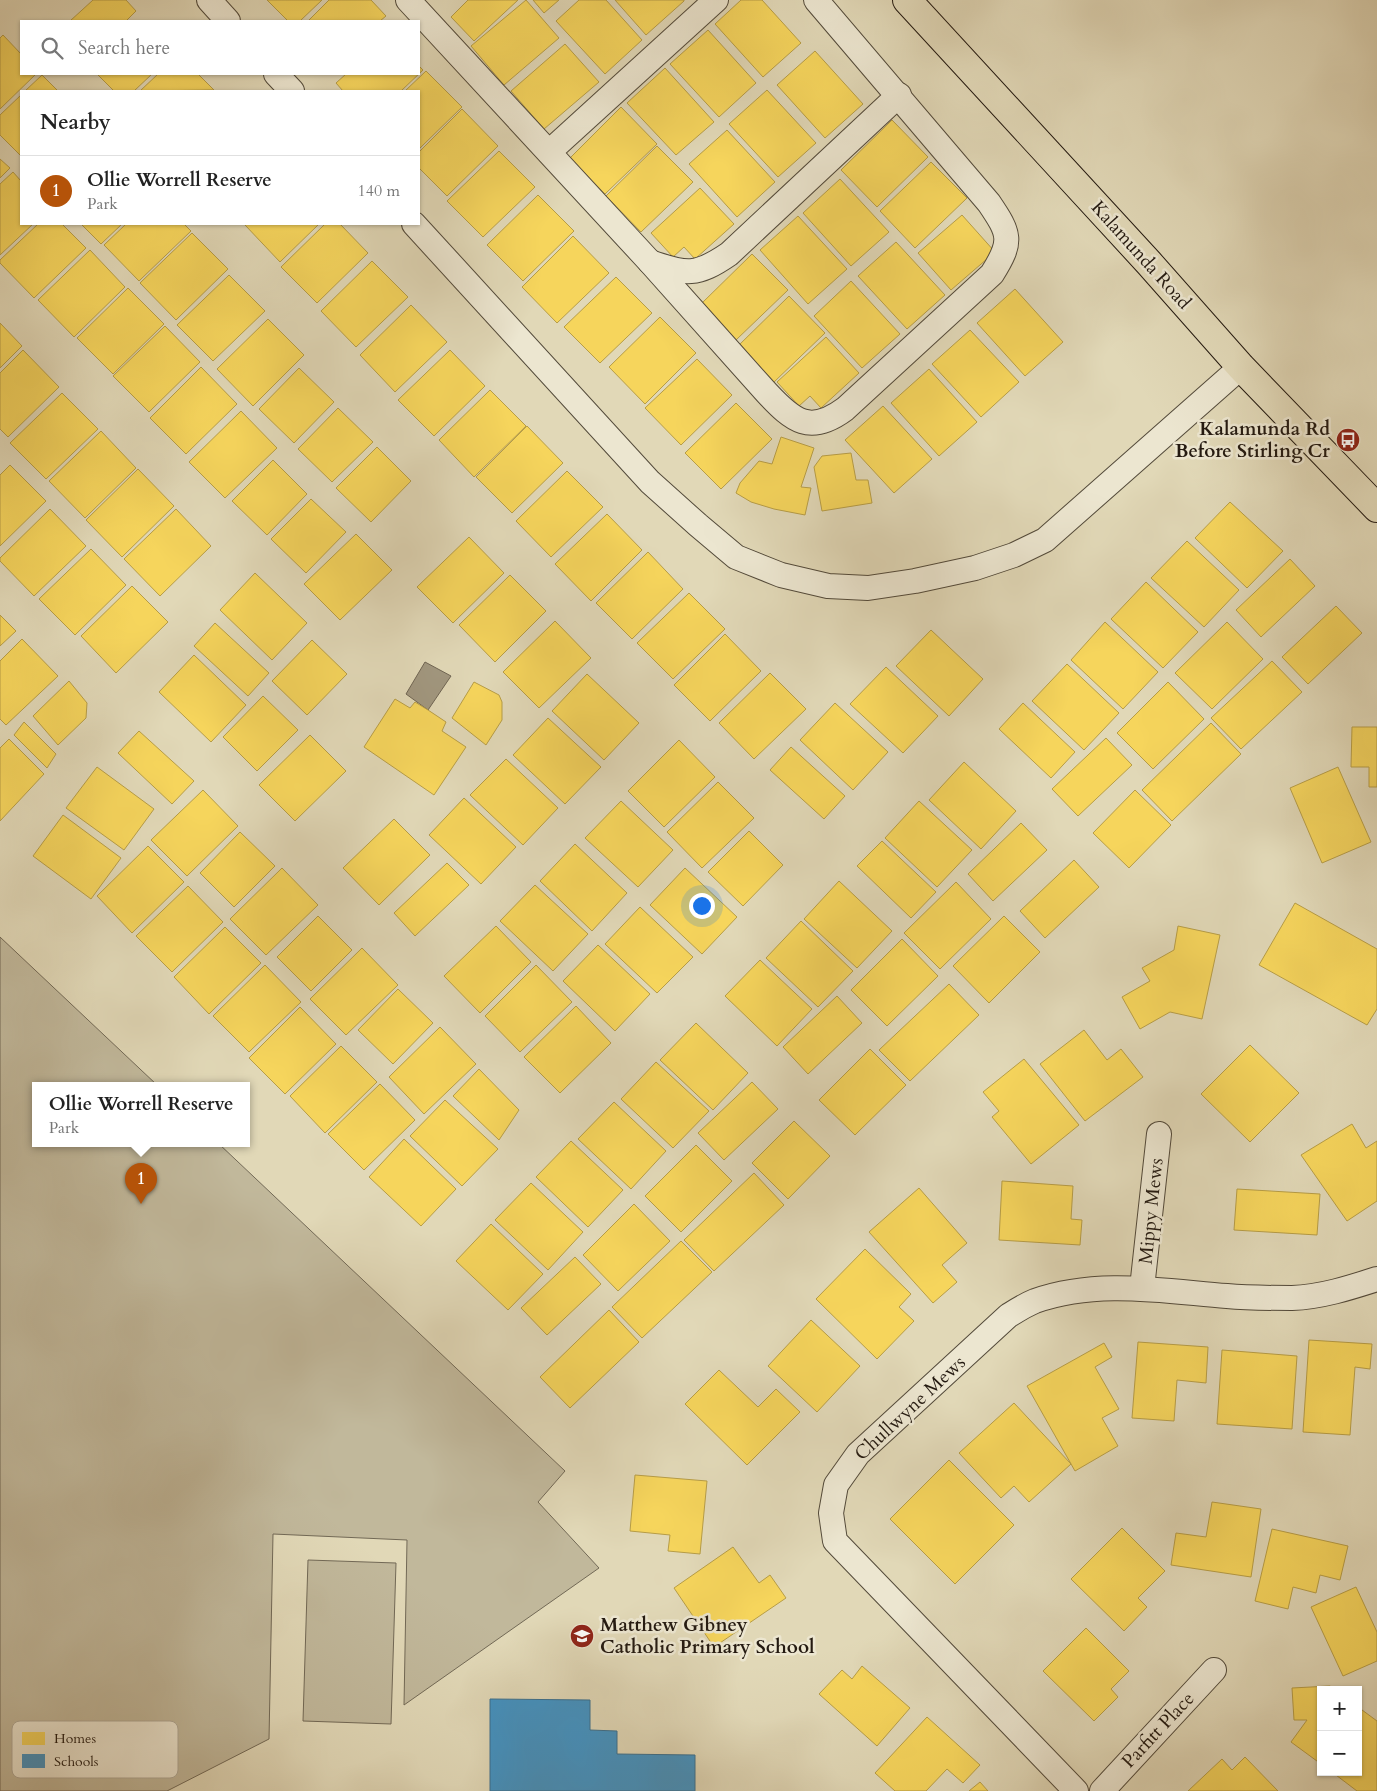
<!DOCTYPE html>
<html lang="en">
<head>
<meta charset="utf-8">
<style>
  :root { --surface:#fff; --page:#f6f6f6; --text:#222; --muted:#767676; --line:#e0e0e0; --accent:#b45309 }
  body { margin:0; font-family:Cardo,serif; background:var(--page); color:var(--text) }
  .controls { position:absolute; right:15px; bottom:15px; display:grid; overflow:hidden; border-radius:0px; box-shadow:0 1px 4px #0004 }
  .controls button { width:45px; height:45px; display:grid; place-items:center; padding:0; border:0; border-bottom:1px solid var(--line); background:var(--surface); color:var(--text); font:25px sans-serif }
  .you { position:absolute; left:701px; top:905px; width:18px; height:18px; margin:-12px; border:4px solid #fff; border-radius:50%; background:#1a73e8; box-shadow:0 0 0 8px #1a73e833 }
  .badge { display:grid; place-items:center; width:32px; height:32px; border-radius:50%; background:var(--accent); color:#fff; font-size:16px; font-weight:700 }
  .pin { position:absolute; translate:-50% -41px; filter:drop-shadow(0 1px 2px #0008) }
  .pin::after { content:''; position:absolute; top:26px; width:18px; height:15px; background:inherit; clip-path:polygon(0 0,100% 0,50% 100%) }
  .popup { position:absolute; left:32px; top:1082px; width:218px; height:65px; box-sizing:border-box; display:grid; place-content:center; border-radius:0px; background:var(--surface); filter:drop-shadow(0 1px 4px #0005); font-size:16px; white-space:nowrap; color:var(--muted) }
  .popup b { font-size:19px; color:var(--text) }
  .popup::after { content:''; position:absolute; left:50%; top:100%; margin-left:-10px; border:10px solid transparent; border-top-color:var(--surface) }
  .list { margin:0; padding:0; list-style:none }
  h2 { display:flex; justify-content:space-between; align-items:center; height:65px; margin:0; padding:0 20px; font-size:21px }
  h2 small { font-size:16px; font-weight:400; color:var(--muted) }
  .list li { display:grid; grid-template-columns:32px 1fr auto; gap:15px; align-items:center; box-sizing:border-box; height:70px; padding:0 20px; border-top:1px solid var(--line) }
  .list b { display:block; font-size:19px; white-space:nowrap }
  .list p { margin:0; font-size:16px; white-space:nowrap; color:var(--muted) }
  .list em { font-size:16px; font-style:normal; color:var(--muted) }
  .icon { flex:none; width:28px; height:28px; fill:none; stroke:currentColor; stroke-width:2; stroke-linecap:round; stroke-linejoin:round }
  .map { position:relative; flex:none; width:1377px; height:1791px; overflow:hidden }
  .search { position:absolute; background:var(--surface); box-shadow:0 1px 4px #0004; left:20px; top:20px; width:400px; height:55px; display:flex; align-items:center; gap:12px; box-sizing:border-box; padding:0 18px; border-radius:0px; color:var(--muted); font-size:19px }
  .panel { position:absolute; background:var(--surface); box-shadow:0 1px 4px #0004; left:20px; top:90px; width:400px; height:135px; border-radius:0px }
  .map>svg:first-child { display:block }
</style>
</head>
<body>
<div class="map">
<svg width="1377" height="1791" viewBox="0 0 1377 1791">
  <rect width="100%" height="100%" fill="#e1d8b7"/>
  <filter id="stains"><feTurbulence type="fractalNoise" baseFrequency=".004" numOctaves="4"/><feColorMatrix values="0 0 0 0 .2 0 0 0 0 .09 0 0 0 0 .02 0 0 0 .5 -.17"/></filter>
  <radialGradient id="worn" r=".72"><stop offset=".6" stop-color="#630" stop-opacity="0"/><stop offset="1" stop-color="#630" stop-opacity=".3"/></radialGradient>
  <!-- green -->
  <g fill="#c1b89b" stroke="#726956">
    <polygon points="0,937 157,1085 36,1085 36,1143 218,1143 565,1471 538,1502 599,1568 404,1705 407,1540 273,1534 269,1739 167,1791 0,1791"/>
    <polygon points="308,1560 396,1563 391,1724 303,1721"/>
  </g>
  <!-- water -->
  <polygon fill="#a1977f" stroke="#6f6553" points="425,662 451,676 428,710 406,694"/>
  <!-- homes -->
  <g fill="#f6d55c" stroke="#b79d46">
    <polygon points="93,0 126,0 136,11 126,21 70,21"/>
    <polygon points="267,0 322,0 300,21 288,21"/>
    <polygon points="329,0 371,0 386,16 380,21 308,21"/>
    <polygon points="468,0 518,0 474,41 451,17"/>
    <polygon points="526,0 559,38 504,85 471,46"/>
    <polygon points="533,0 559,0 544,13"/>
    <polygon points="579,0 606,0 642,40 605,74 556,21"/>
    <polygon points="615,0 684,0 684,1 646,35"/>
    <polygon points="741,0 762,0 801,43 763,77 715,24"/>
    <polygon points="708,30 756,83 719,117 670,64"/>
    <polygon points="3,35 21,54 21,74 36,74 0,109 0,38"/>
    <polygon points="565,44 599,82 544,129 511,91"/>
    <polygon points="815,51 863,104 825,138 777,85"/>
    <polygon points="419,66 423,70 401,91 343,91 336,83 346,74 419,74"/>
    <polygon points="665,68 714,122 676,155 627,103"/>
    <polygon points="426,71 462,107 419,149 419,91 405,91"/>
    <polygon points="97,74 152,74 134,91 114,91"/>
    <polygon points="158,74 198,74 214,90 140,91"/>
    <polygon points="42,75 58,91 25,91"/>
    <polygon points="767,90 816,143 778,177 729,124"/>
    <polygon points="21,95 21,156 0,135 0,115"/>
    <polygon points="621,107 657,144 605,194 570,158"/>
    <polygon points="462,109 498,146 447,196 419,168 419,152"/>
    <polygon points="892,120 928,157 877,207 841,170"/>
    <polygon points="727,130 775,182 737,217 689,164"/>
    <polygon points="657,146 693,182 641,232 606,196"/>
    <polygon points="499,151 535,187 483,237 447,201"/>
    <polygon points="0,159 10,168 0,178"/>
    <polygon points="931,162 967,198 915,248 880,211"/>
    <polygon points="13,172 21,181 21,224 33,224 0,255 0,184"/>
    <polygon points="840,179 889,232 851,266 803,213"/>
    <polygon points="700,188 734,224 695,259 684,247 673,257 651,233"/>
    <polygon points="538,195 574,231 523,281 487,245"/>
    <polygon points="962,215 995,252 951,290 918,253"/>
    <polygon points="798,216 847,269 808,304 760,250"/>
    <polygon points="38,224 62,224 86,248 34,298 0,263 0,260"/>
    <polygon points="81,224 122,224 101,244"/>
    <polygon points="126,224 184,224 191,231 139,281 104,245"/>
    <polygon points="246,224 319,224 280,262 245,225"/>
    <polygon points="325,224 340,224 368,253 317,303 281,267"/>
    <polygon points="192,233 228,269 176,320 140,283"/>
    <polygon points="573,236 609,273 557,323 522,287"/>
    <polygon points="896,242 945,295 907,329 858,276"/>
    <polygon points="90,250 125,287 74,337 38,300"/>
    <polygon points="752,254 788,290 736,340 701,304"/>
    <polygon points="372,261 408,297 356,347 321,311"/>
    <polygon points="229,275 265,311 213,361 177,325"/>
    <polygon points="616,277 652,313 600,363 564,327"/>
    <polygon points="851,281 900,334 862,368 814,316"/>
    <polygon points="128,288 164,324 113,374 77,338"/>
    <polygon points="1015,289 1063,342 1025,376 977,323"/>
    <polygon points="789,296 825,333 773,383 737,347"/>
    <polygon points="411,305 447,342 395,392 360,355"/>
    <polygon points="660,317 696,353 645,404 609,367"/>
    <polygon points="268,319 304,355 253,406 217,369"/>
    <polygon points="0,323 22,346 0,368"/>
    <polygon points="165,326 200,362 149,412 113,376"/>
    <polygon points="970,330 1019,382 981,417 932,364"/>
    <polygon points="826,337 859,373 821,408 810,396 799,406 777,382"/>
    <polygon points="23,350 59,387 8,437 0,429 0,373"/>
    <polygon points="450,350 485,386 434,436 398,400"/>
    <polygon points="697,359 732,395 681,445 645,408"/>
    <polygon points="201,367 237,404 186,454 150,418"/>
    <polygon points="299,368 334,402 294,443 259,409"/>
    <polygon points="929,369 977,422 939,456 891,403"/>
    <polygon points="490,390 526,426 474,477 439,440"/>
    <polygon points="62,393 98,429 46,479 10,443"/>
    <polygon points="736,403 772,439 721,489 685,453"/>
    <polygon points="883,406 932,459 894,493 845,440"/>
    <polygon points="338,408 373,442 332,482 298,449"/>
    <polygon points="241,411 277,448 225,498 189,462"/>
    <polygon points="527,426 563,463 512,513 476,477"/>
    <polygon points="101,431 136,468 85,518 49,481"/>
    <polygon points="781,437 814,448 801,487 811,488 805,515 774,509 751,502 736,493 740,483 759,461 772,464"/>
    <polygon points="377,447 411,481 371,522 336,488"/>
    <polygon points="851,453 856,480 868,480 872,503 822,511 814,467 822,456"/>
    <polygon points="273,460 307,494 267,535 232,501"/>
    <polygon points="10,465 46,501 0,546 0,475"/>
    <polygon points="138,469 174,506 122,557 86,520"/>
    <polygon points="567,471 603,507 551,557 516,521"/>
    <polygon points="311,499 346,532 306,573 271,539"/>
    <polygon points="1230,502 1283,551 1247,588 1195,538"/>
    <polygon points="50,509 86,546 34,596 0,561 0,558"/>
    <polygon points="176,509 211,546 160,596 124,559"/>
    <polygon points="607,514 642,550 591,601 555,564"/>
    <polygon points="356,534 392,570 340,620 304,584"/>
    <polygon points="469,537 504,573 453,623 417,587"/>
    <polygon points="1187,541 1239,590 1204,627 1151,578"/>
    <polygon points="91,549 126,585 75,635 39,599"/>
    <polygon points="648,552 683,589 632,639 596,603"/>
    <polygon points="1290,559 1315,586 1261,637 1236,610"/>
    <polygon points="255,573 307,623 272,660 220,610"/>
    <polygon points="510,575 546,611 495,662 459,625"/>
    <polygon points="1146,582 1198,632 1163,668 1111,619"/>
    <polygon points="132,586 168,622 116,673 81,636"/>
    <polygon points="689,593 725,629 673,679 637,643"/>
    <polygon points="1336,606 1362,633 1308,684 1282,657"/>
    <polygon points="0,615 16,631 0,646"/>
    <polygon points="555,621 591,658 539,708 503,672"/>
    <polygon points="1105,622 1158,672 1123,709 1071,660"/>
    <polygon points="1227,622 1263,659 1212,709 1175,673"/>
    <polygon points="215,623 269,673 248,696 194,646"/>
    <polygon points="931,630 983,679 949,716 896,666"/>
    <polygon points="725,634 761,671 710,721 674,685"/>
    <polygon points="22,639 58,676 6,725 0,719 0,661"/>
    <polygon points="312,640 347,674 307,715 272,681"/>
    <polygon points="194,655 246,705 211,742 159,692"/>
    <polygon points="1272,661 1302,692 1241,749 1211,718"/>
    <polygon points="1067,664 1119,713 1084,750 1032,701"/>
    <polygon points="886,667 938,716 903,753 850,704"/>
    <polygon points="770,673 806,709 754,759 719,723"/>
    <polygon points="587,674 639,723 604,760 552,711"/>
    <polygon points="69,681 87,703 86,718 58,745 33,716"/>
    <polygon points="474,682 499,695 502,702 502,720 486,745 452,718"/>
    <polygon points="1168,682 1204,719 1153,769 1117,733"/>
    <polygon points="263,696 298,730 257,771 223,737"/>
    <polygon points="395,699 410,708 415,702 428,710 446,722 442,731 466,747 434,795 364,747"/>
    <polygon points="835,703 888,752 853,790 800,740"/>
    <polygon points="1023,703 1075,752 1051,778 999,729"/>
    <polygon points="548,718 601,767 565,804 513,755"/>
    <polygon points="24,722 56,754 47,768 14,735"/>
    <polygon points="1211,723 1241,754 1172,821 1142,790"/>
    <polygon points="1352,727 1377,727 1377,787 1369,787 1369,767 1351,767"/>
    <polygon points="139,731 194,781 172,804 118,753"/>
    <polygon points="310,735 346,771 295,821 259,785"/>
    <polygon points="1106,738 1132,765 1078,816 1052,789"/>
    <polygon points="9,739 44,774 0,821 0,748"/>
    <polygon points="679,740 715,777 664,827 628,791"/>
    <polygon points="791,747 845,796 824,819 770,770"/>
    <polygon points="506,759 558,808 523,845 470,795"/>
    <polygon points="964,762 1016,811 981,849 929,800"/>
    <polygon points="97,767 154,809 124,850 66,808"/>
    <polygon points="1338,767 1371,842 1322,863 1290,788"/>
    <polygon points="718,782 754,818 702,868 667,832"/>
    <polygon points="203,790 238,826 187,876 151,840"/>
    <polygon points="1135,790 1171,825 1129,868 1093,833"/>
    <polygon points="464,798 516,847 481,884 429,835"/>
    <polygon points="621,801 673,850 638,887 585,838"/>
    <polygon points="919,801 972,850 937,887 885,838"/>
    <polygon points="63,815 121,858 91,899 33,856"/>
    <polygon points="394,819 430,855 379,905 343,868"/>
    <polygon points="1021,823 1047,850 993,901 968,874"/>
    <polygon points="749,831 783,865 743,906 708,872"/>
    <polygon points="240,832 275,866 234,907 200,873"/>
    <polygon points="882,841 936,892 911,918 857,866"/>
    <polygon points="575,844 627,893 592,931 540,881"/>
    <polygon points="148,846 184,882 132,933 97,896"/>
    <polygon points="1074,860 1099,887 1045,938 1020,911"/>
    <polygon points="447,863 469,885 415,936 394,913"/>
    <polygon points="282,868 318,905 266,955 230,919"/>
    <polygon points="685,868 737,917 702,954 650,905"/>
    <polygon points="839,881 892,931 857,968 804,919"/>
    <polygon points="956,882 991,919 940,969 904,933"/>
    <polygon points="535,885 588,934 553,971 500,921"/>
    <polygon points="188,886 223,922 172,972 136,936"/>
    <polygon points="1295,903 1377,949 1377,1009 1367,1025 1259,965"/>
    <polygon points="640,907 693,957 657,993 605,944"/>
    <polygon points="318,916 352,950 311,991 277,957"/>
    <polygon points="1004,916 1040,952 989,1003 953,966"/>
    <polygon points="801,921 853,971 818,1007 766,958"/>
    <polygon points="496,926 531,962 480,1013 444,976"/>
    <polygon points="1178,926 1220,935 1202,1019 1170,1012 1140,1029 1122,997 1150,981 1142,968 1174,950"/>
    <polygon points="225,927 261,963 209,1014 174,977"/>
    <polygon points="902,939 938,976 887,1026 851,990"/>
    <polygon points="598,945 650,994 615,1031 563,981"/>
    <polygon points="362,948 398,985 346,1035 310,999"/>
    <polygon points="760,960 812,1009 777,1046 725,996"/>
    <polygon points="265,965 301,1002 249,1052 213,1016"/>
    <polygon points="536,965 572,1002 520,1052 485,1016"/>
    <polygon points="949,984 979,1015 910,1081 879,1050"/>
    <polygon points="398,989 433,1023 393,1064 358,1030"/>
    <polygon points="837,996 862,1023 808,1074 783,1047"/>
    <polygon points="576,1006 611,1043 560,1093 524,1057"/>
    <polygon points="300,1007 336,1044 285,1094 249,1058"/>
    <polygon points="696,1023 748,1073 713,1110 660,1060"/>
    <polygon points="440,1027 476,1064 424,1114 389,1077"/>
    <polygon points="1084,1030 1107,1060 1121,1049 1143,1077 1085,1121 1040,1064"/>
    <polygon points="1250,1045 1299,1093 1250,1142 1201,1094"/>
    <polygon points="341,1046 377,1082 325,1133 290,1096"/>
    <polygon points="870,1049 906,1085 855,1135 819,1100"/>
    <polygon points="1024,1059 1079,1125 1031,1164 992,1117 999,1111 983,1092"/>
    <polygon points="656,1062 709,1111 673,1148 621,1099"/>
    <polygon points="479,1069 519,1110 499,1140 453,1096"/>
    <polygon points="752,1082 778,1109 724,1160 698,1133"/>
    <polygon points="380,1084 415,1120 364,1170 328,1134"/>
    <polygon points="445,1100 498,1149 462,1186 410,1136"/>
    <polygon points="614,1102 666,1151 631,1189 578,1139"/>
    <polygon points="794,1121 830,1156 788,1199 752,1163"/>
    <polygon points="1352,1124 1366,1148 1377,1141 1377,1201 1347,1221 1301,1155"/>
    <polygon points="404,1139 456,1189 421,1226 369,1177"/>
    <polygon points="571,1141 623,1190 588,1227 536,1177"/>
    <polygon points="696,1145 732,1181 681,1232 645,1196"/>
    <polygon points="754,1173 784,1205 714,1271 684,1240"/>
    <polygon points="1002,1181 1073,1186 1071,1219 1082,1220 1080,1245 999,1240"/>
    <polygon points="531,1183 583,1232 548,1270 495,1220"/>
    <polygon points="919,1188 967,1243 942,1265 957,1282 933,1303 869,1232"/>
    <polygon points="1237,1189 1320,1194 1317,1235 1234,1230"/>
    <polygon points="634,1204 670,1241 618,1291 583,1255"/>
    <polygon points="491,1224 543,1274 508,1310 456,1261"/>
    <polygon points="681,1241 712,1272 642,1338 612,1307"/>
    <polygon points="865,1249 911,1294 899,1307 914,1321 877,1359 816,1299"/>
    <polygon points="575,1257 601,1284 547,1335 521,1308"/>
    <polygon points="609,1310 639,1342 570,1408 540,1377"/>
    <polygon points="811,1320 860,1366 817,1412 768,1366"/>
    <polygon points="1309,1340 1372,1344 1370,1369 1355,1367 1350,1435 1303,1432"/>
    <polygon points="1138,1342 1208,1347 1206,1383 1177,1380 1174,1421 1132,1418"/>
    <polygon points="1104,1343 1112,1357 1095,1367 1119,1409 1102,1418 1118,1446 1075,1471 1027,1386"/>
    <polygon points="1222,1350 1297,1356 1292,1429 1217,1424"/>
    <polygon points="719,1370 758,1407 776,1389 800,1412 747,1465 685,1404"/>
    <polygon points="1014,1403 1071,1464 1029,1502 1014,1486 1001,1498 959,1453"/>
    <polygon points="949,1460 1014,1525 955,1584 890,1519"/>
    <polygon points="635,1475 707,1481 700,1554 668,1551 670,1535 630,1531"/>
    <polygon points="1212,1502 1261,1509 1251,1577 1171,1565 1176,1533 1206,1537"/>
    <polygon points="1122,1528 1165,1571 1138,1598 1147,1607 1124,1631 1071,1579"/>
    <polygon points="1272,1529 1348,1546 1340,1580 1320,1575 1316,1593 1293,1587 1288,1609 1255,1601"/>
    <polygon points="733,1547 759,1583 770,1575 786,1598 714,1647 674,1588"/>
    <polygon points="1356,1587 1377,1632 1377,1661 1343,1676 1311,1607"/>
    <polygon points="1086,1628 1129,1671 1111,1689 1118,1697 1094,1721 1043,1671"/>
    <polygon points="862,1666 910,1708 877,1746 819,1694 842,1670 852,1679"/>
    <polygon points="1330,1686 1335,1690 1321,1690 1321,1764 1291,1742 1307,1720 1294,1720 1292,1688"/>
    <polygon points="1358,1707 1377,1721 1377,1791 1357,1791 1332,1772 1358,1772"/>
    <polygon points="927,1717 980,1765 963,1783 947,1769 926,1791 895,1791 875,1773"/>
    <polygon points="1245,1757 1278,1791 1188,1791 1222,1759 1232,1770"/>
    <polygon points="980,1782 988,1791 969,1791"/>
  </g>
  <!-- schools -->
  <polygon fill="#4393c3" stroke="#3a6f8e" points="490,1699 590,1700 590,1730 617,1731 617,1754 695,1755 695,1791 490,1791"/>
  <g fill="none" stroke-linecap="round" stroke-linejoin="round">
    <!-- minor casing -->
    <g stroke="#534a3a" stroke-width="26">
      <g id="minor">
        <polyline points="209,0 228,21"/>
        <path d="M408 0 650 262 767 393C793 421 810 435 845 409L992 274C1013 241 1010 234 989 203L816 0"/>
        <polyline points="276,74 292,91"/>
        <polyline points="549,152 716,0"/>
        <polyline points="414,224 650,482 698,525 736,557 781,575 828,586 868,588 915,581 975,568 1014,555 1045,540 1241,367"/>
        <path d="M650 262C686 275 697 276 729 254L899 95"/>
        <polyline points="1142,1288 1159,1134"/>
        <path d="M1076 1791 835 1541 831 1513 836 1485 858 1454 1008 1316C1016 1311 1025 1305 1035 1301 1097 1279 1163 1291 1227 1296 1248 1298 1271 1298 1292 1298 1321 1297 1349 1288 1377 1279"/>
        <polyline points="1102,1791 1214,1670"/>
      </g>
    </g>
    <!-- primary casing -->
    <g stroke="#241a11" stroke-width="30">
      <polyline id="primary" points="907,0 1149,263 1241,367 1377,508"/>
    </g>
    <!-- minor -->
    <use href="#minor" stroke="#ece6d0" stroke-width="24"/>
    <!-- primary -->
    <use href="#primary" stroke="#e1d8b7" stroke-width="28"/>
  </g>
  <!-- icons -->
  <defs>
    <g id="bus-disc" transform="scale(1.25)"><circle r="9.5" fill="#8f2418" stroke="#ece6d0"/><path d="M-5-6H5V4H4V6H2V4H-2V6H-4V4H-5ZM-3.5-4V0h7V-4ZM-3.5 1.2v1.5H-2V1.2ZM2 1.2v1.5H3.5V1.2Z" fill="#fff"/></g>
    <g id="school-disc" transform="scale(1.25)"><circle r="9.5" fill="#8f2418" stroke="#ece6d0"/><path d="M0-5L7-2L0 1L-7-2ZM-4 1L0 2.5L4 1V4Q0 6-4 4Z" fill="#fff"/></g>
  </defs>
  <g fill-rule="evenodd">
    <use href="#bus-disc" x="1348" y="440"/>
    <use href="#school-disc" x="582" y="1636"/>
  </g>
  <g text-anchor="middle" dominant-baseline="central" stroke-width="5" stroke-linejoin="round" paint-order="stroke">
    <!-- street labels -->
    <g font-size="19" fill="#241a11" stroke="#ece6d0">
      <text transform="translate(1141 255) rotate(48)">Kalamunda Road</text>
      <text transform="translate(1151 1211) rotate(-84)">Mippy Mews</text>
      <text transform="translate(910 1408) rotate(-43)">Chullwyne Mews</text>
      <text transform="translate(1158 1730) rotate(-47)">Parfitt Place</text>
    </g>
    <!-- poi labels -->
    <g font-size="19" font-weight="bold" fill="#241a11" stroke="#ece6d0" text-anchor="end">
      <text x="1330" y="429">Kalamunda Rd<tspan x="1330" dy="22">Before Stirling Cr</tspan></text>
      <text x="600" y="1625" text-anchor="start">Matthew Gibney<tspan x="600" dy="22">Catholic Primary School</tspan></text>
    </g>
  </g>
  <!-- legend -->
  <rect x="12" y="1721" width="166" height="57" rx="8" fill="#ece6d0" stroke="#b0a997" stroke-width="1"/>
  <rect x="22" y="1732" width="23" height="13" fill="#f6d55c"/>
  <rect x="22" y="1754" width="23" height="14" fill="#4393c3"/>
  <g font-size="14" fill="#241a11">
    <text x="54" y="1743">Homes</text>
    <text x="54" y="1766">Schools</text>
  </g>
  <rect width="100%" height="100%" filter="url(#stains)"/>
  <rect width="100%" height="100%" fill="url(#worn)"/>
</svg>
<div class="controls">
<button>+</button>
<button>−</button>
</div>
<div class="you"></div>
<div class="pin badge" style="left:141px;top:1204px">1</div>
<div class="popup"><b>Ollie Worrell Reserve</b>Park</div>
<div class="search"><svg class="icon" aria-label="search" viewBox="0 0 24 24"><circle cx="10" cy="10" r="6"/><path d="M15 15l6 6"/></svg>Search here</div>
<section class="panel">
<h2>Nearby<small></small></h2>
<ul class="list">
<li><span class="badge">1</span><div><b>Ollie Worrell Reserve</b><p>Park</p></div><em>140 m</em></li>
</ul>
</section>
</div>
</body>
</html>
